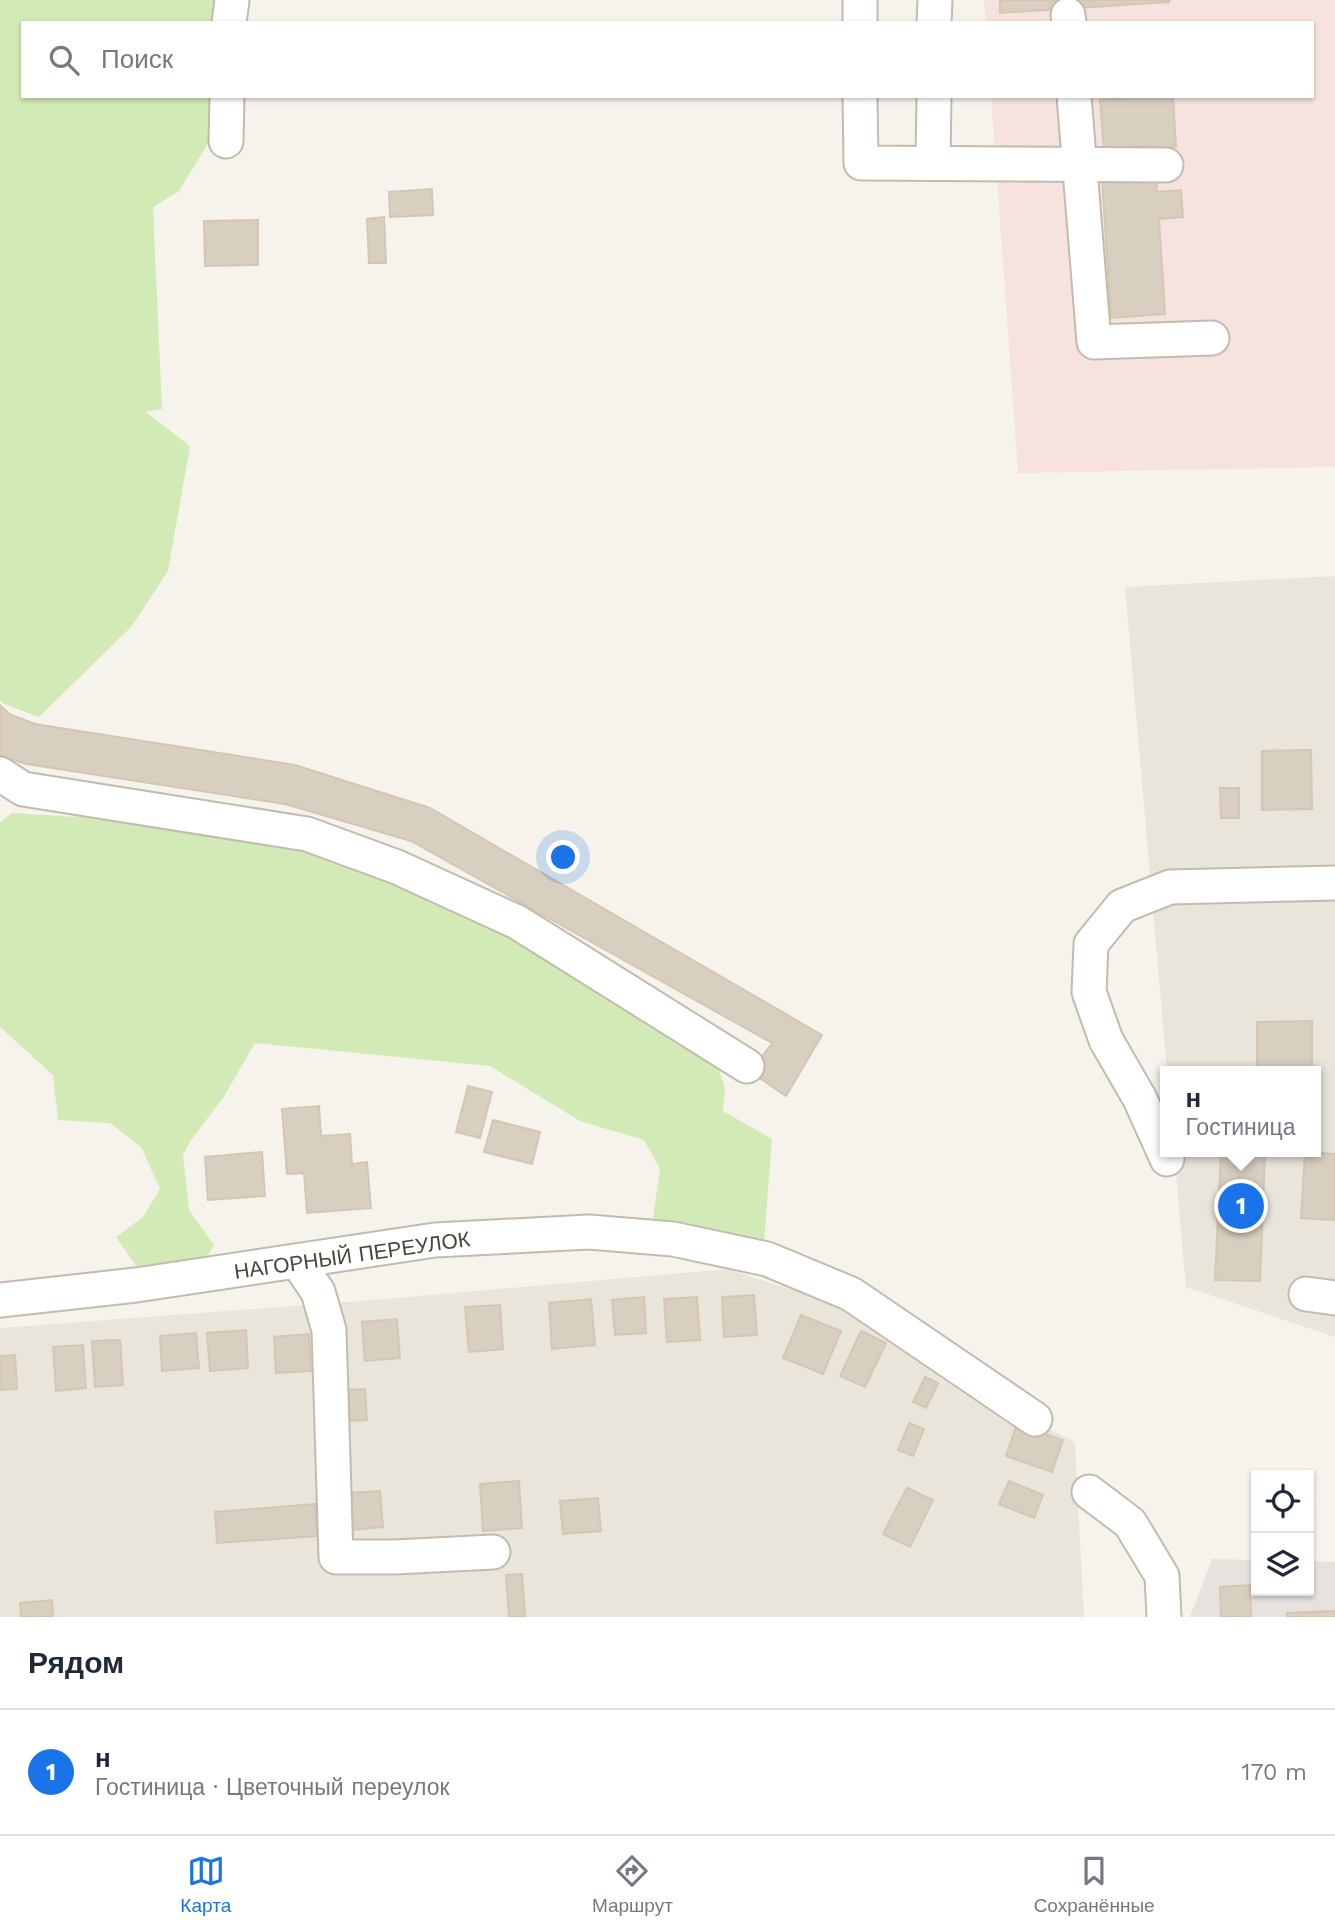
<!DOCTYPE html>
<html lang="ru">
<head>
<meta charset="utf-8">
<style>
  :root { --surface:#fff; --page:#f6f6f7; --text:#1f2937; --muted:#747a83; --line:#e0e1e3; --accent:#1a73e8 }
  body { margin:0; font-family:"Work Sans",sans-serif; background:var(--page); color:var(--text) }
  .controls { position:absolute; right:21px; bottom:21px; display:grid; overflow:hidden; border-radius:0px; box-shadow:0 2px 5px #0004 }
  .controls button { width:63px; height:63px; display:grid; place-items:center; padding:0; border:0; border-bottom:2px solid var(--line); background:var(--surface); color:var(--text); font:35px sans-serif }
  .you { position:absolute; left:564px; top:858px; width:24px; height:24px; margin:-18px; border:5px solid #fff; border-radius:50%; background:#1a73e8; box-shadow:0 0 0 10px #1a73e833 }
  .badge { display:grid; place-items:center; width:46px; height:46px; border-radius:50%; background:var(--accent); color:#fff; font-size:23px; font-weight:700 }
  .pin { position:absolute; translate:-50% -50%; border:4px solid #fff; box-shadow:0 2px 7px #0006 }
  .popup { position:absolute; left:1160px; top:1066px; width:161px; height:91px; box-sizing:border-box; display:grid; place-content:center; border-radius:0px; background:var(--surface); filter:drop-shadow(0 2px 5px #0005); font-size:23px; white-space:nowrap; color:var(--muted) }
  .popup b { font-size:26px; color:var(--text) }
  .popup::after { content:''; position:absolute; left:50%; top:100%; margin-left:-14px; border:14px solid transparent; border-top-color:var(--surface) }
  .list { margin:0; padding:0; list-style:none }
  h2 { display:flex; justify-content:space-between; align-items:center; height:91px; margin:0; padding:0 28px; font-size:30px }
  h2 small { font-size:23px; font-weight:400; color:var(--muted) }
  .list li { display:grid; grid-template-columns:46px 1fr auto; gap:21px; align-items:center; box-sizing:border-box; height:126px; padding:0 28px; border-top:2px solid var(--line) }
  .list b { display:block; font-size:26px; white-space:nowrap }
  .list p { margin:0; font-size:23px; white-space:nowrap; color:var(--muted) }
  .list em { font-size:23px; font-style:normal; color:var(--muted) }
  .icon { flex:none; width:38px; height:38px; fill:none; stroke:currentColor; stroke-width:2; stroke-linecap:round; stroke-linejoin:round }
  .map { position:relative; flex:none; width:1335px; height:1617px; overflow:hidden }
  .search { position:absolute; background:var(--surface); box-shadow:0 2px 5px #0004; left:21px; right:21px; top:21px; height:77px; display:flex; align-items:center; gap:18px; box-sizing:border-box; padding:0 24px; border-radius:0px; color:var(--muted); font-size:26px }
  .sheet { height:217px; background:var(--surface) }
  nav { display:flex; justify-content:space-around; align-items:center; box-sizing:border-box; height:98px; border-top:2px solid var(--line); background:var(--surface); font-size:19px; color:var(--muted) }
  nav a { display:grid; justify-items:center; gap:4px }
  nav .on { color:var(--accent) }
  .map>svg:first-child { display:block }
</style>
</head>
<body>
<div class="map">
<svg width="1335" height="1617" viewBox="0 0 1335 1617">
  <rect width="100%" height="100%" fill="#f6f3ec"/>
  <!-- residential -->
  <g fill="#eae5da">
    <polygon points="1335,576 1335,1337 1186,1287 1174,1152 1316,1152 1316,1071 1167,1071 1125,587"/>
    <polygon points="727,1269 833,1303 961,1385 1075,1442 1084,1617 0,1617 0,1328 373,1300"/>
  </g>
  <!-- industrial -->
  <polygon fill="#e6e2dd" points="1212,1559 1256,1560 1256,1591 1309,1591 1309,1561 1335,1562 1335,1617 1190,1617"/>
  <!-- medical -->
  <polygon fill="#f6e3e0" points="984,0 1335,0 1335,467 1018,473 991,96 1312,96 1312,23 986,23"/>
  <!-- green -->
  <g fill="#d2eab5">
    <polygon points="0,0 232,0 228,23 23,23 23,96 224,96 224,117 179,191 153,207 162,409 146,412 190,446 168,571 132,626 39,717 4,704 0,700"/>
    <polygon points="12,813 262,828 401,868 708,1038 725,1088 723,1111 772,1139 764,1242 653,1218 660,1169 644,1140 580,1121 490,1066 255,1043 223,1098 191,1140 183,1155 189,1210 214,1245 204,1261 138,1269 116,1237 143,1217 160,1189 141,1147 110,1123 58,1120 53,1075 0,1027 0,822"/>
  </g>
  <!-- building -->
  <g fill="#d8cfc1" stroke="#d3c7b4" stroke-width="2">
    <polygon points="1000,0 1169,0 1169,2 1000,13"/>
    <polygon points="1152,96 1173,96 1176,147 1104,151 1100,100"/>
    <polygon points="1156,174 1157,192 1181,190 1183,217 1159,219 1165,314 1111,318 1102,178"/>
    <polygon points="432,189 433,215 390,217 389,192"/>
    <polygon points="384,217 386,263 369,263 367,219"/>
    <polygon points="258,220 258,265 205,266 204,221"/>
    <polygon points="0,705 9,714 35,724 295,765 430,808 822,1035 786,1096 751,1072 772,1043 411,841 285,804 26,764 0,756"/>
    <polygon points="1311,750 1312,809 1262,810 1262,751"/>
    <polygon points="1220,788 1239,788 1239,818 1221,818"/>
    <polygon points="1312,1021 1312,1071 1257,1071 1257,1022"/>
    <polygon points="468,1086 492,1092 480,1138 456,1132"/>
    <polygon points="319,1106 321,1136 350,1134 352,1164 367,1162 371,1208 307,1213 304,1173 287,1174 282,1109"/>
    <polygon points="493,1120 540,1132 532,1164 484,1152"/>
    <polygon points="262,1152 265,1196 208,1200 205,1157"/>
    <polygon points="1221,1152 1265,1152 1260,1281 1215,1280"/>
    <polygon points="1305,1152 1335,1154 1335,1220 1301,1218"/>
    <polygon points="754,1295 757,1335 724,1337 722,1297"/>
    <polygon points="644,1297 646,1333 615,1335 612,1300"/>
    <polygon points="697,1297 700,1340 667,1342 664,1299"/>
    <polygon points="591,1299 595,1345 552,1349 549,1303"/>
    <polygon points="500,1305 503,1349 469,1352 465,1307"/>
    <polygon points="801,1315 841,1331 823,1374 783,1358"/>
    <polygon points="397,1319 400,1358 365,1361 362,1322"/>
    <polygon points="246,1330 248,1368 210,1371 207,1333"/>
    <polygon points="861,1331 886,1343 865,1387 840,1376"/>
    <polygon points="196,1333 199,1368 162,1371 160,1336"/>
    <polygon points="309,1334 311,1371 276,1373 274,1337"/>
    <polygon points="120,1340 123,1385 95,1387 92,1341"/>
    <polygon points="83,1345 86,1388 56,1391 53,1347"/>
    <polygon points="15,1355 17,1389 0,1390 0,1356"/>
    <polygon points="925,1377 938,1383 926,1408 913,1402"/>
    <polygon points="365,1389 367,1420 350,1421 348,1390"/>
    <polygon points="909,1423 924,1429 913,1456 898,1450"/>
    <polygon points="1017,1424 1063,1440 1052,1472 1006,1456"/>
    <polygon points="519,1481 522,1528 483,1531 480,1484"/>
    <polygon points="1009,1481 1043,1495 1034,1518 999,1504"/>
    <polygon points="907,1488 933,1500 910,1547 883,1534"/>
    <polygon points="380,1491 383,1527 352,1530 350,1493"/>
    <polygon points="598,1498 601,1531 563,1534 560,1501"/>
    <polygon points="315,1504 317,1536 217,1543 215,1512"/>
    <polygon points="522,1574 525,1617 509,1617 506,1575"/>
    <polygon points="1250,1585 1251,1617 1221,1617 1220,1587"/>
    <polygon points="52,1600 53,1617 21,1617 20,1603"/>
    <polygon points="1335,1611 1335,1617 1287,1617 1287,1613"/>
  </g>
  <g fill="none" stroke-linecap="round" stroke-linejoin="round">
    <!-- minor casing -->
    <g stroke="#c2bbae" stroke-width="37">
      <g id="minor">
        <polyline points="860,0 860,23"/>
        <polyline points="1068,15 1069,23"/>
        <polyline points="229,23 232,0"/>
        <polyline points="934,23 935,0"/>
        <polyline points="860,96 861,163 1166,165"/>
        <polyline points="1074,96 1094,342 1212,338"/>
        <polyline points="226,141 227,96"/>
        <polyline points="933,163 934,96"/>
        <polyline points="0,774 23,789 307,834 397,867 517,922 747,1066"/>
        <polyline points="1167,1159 1140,1099 1106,1040 1089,992 1091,944 1122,906 1170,887 1335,883"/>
        <polyline points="297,1261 318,1292 329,1330 336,1557 395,1557 493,1552"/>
        <polyline points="1306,1294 1335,1298"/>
        <polyline points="0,1300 136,1285 435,1240 589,1232 673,1239 767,1259 851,1294 1035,1419"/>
        <polyline points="1089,1492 1130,1523 1162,1576 1164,1617"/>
      </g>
    </g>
    <!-- minor -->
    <use href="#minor" stroke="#fff" stroke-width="33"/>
  </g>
  <g text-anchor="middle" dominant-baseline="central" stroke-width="5" stroke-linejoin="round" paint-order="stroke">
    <!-- street labels -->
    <g font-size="21" fill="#4b4439" stroke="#fff">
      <text transform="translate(352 1255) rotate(-8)">НАГОРНЫЙ ПЕРЕУЛОК</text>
    </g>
  </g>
</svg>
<div class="controls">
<button><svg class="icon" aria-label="locate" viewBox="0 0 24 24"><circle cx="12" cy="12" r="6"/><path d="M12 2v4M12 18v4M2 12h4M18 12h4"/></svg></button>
<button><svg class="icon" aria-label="layers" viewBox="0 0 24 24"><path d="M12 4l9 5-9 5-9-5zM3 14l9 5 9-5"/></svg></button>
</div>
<div class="you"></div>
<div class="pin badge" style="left:1241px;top:1206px">1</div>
<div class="popup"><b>н</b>Гостиница</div>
<div class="search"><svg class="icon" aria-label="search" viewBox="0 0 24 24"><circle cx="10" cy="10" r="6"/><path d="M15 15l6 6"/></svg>Поиск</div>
</div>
<section class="sheet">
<h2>Рядом<small></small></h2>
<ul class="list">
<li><span class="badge">1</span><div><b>н</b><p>Гостиница · Цветочный переулок</p></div><em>170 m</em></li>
</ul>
</section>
<nav>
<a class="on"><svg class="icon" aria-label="map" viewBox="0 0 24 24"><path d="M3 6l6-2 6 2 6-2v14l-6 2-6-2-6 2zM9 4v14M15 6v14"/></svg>Карта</a>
<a><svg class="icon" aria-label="directions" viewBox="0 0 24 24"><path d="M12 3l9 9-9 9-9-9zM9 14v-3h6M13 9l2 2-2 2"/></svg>Маршрут</a>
<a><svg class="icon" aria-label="saved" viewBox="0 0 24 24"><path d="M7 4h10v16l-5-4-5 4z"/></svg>Сохранённые</a>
</nav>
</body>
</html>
